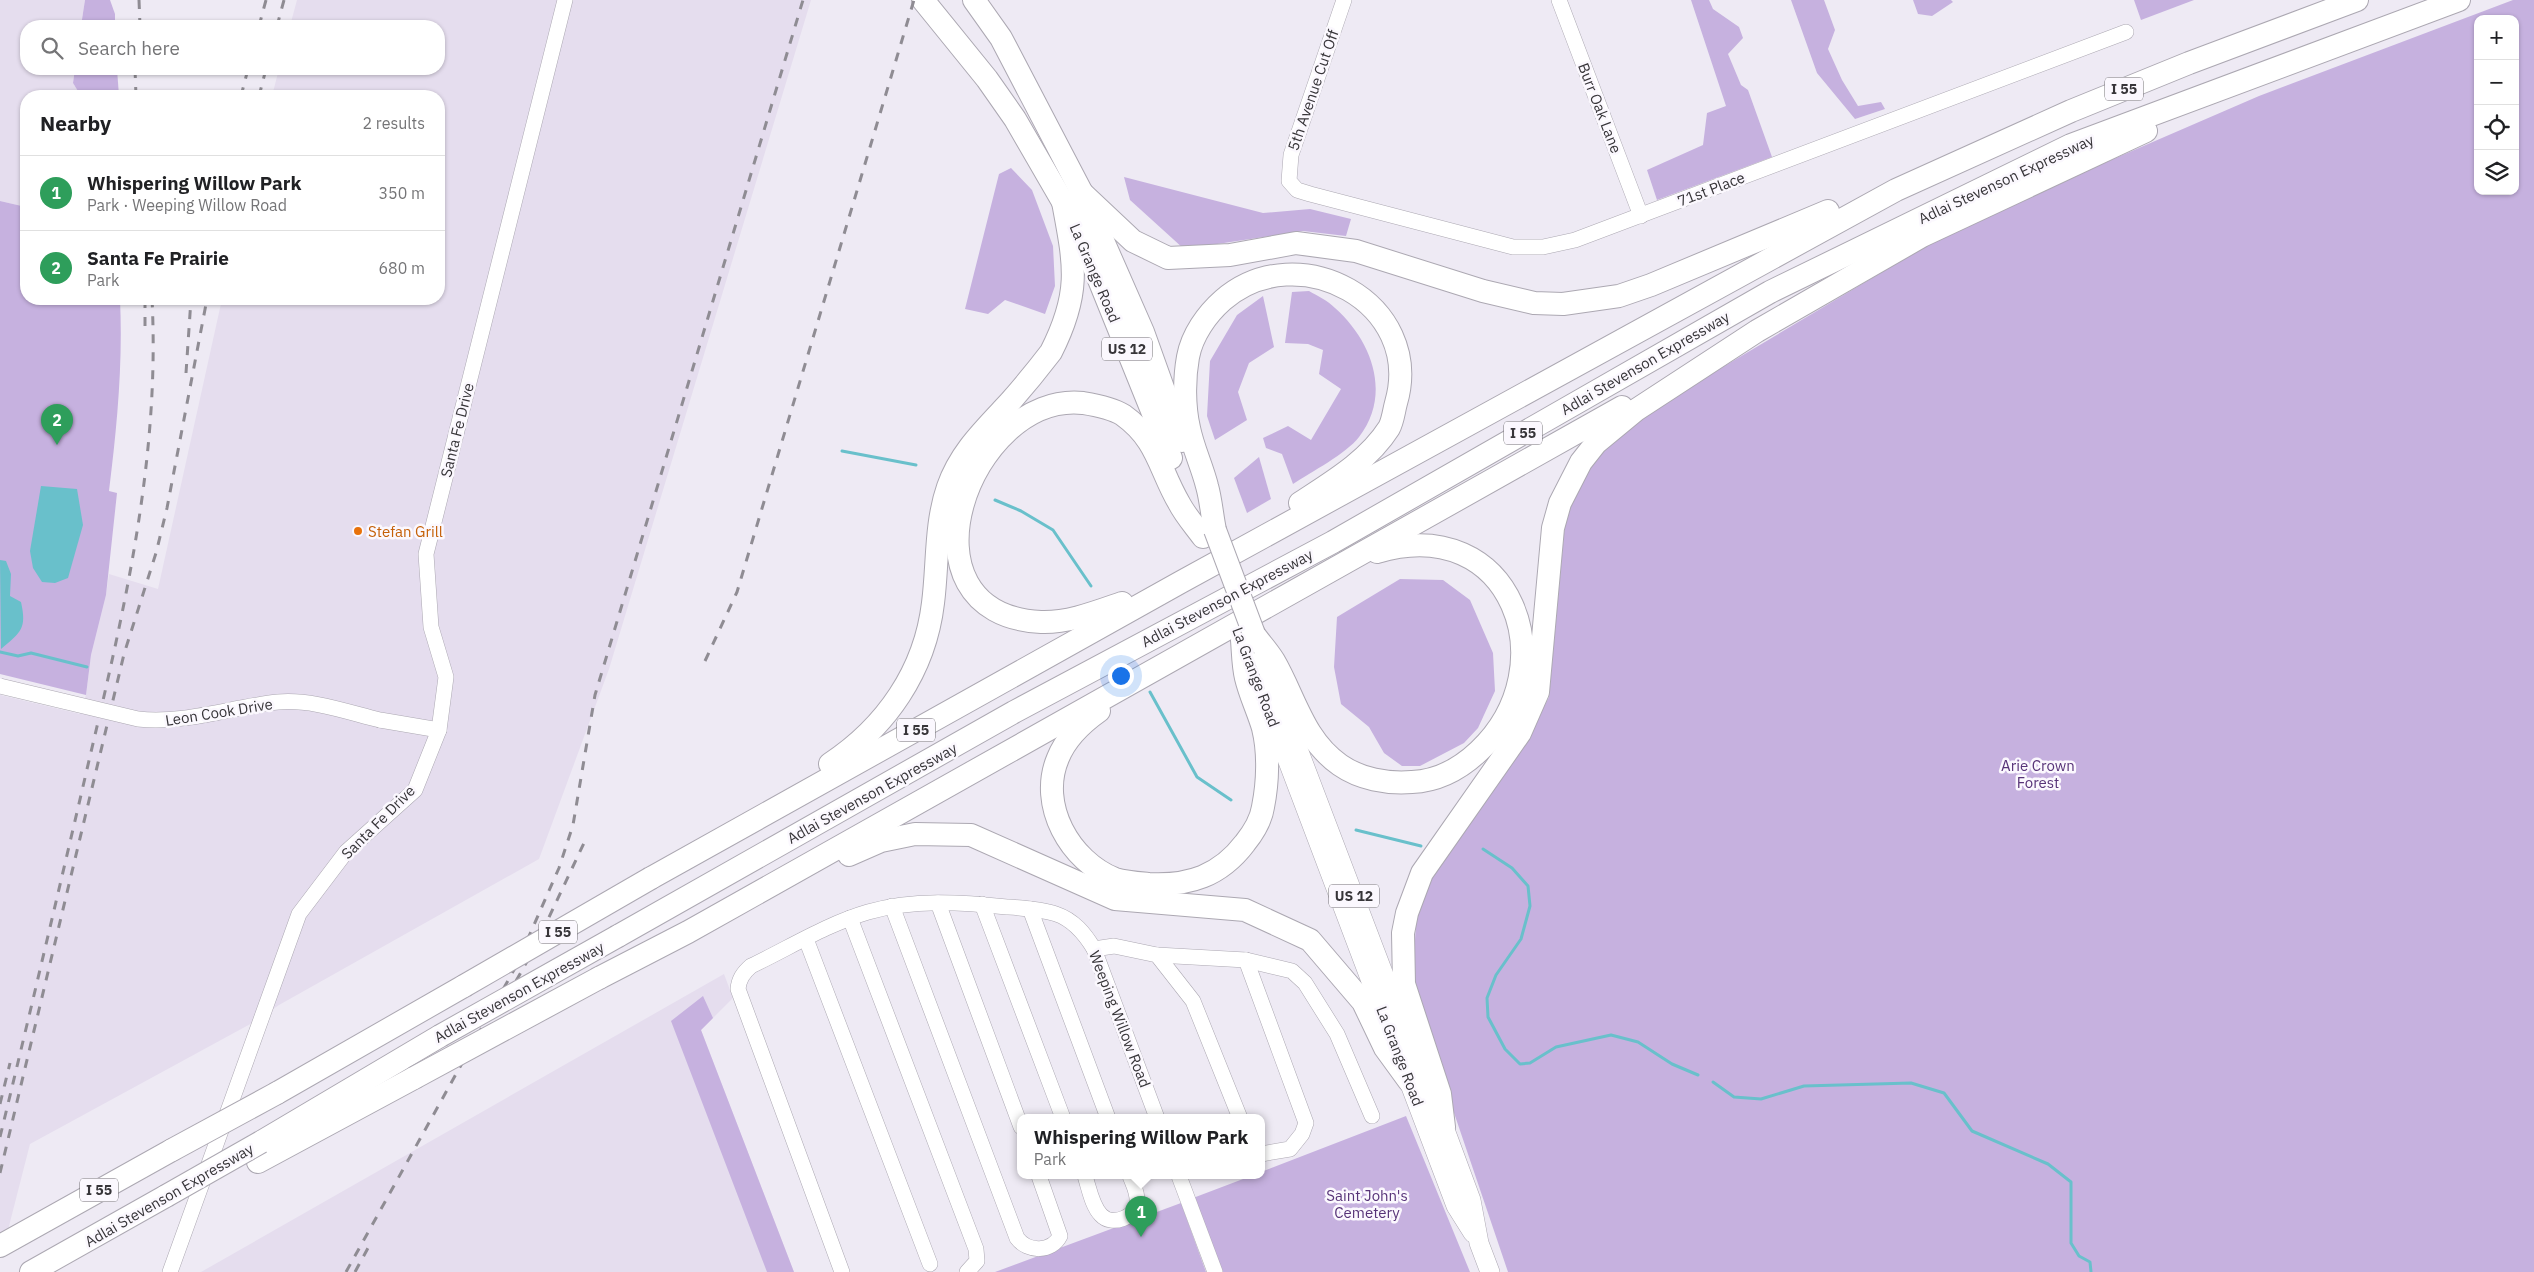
<!DOCTYPE html>
<html lang="en">
<head>
<meta charset="utf-8">
<style>
  :root { --surface:#fff; --page:#f2f2f2; --text:#202124; --muted:#757577; --line:#e0e0e0; --accent:#db2777 }
  body { margin:0; font-family:"IBM Plex Sans",sans-serif; background:var(--page); color:var(--text) }
  .controls { position:absolute; right:15px; top:15px; display:grid; overflow:hidden; border-radius:10px; box-shadow:0 1px 4px #0004 }
  .controls button { width:45px; height:45px; display:grid; place-items:center; padding:0; border:0; border-bottom:1px solid var(--line); background:var(--surface); color:var(--text); font:25px sans-serif }
  .you { position:absolute; left:1120px; top:675px; width:18px; height:18px; margin:-12px; border:4px solid #fff; border-radius:50%; background:#1a73e8; box-shadow:0 0 0 8px #1a73e833 }
  .badge { display:grid; place-items:center; width:32px; height:32px; border-radius:50%; background:var(--accent); color:#fff; font-size:16px; font-weight:700 }
  .pin { position:absolute; translate:-50% -41px; filter:drop-shadow(0 1px 2px #0008) }
  .pin::after { content:''; position:absolute; top:26px; width:18px; height:15px; background:inherit; clip-path:polygon(0 0,100% 0,50% 100%) }
  .popup { position:absolute; left:1017px; top:1114px; width:248px; height:65px; box-sizing:border-box; display:grid; place-content:center; border-radius:10px; background:var(--surface); filter:drop-shadow(0 1px 4px #0005); font-size:16px; white-space:nowrap; color:var(--muted) }
  .popup b { font-size:19px; color:var(--text) }
  .popup::after { content:''; position:absolute; left:50%; top:100%; margin-left:-10px; border:10px solid transparent; border-top-color:var(--surface) }
  .list { margin:0; padding:0; list-style:none }
  h2 { display:flex; justify-content:space-between; align-items:center; height:65px; margin:0; padding:0 20px; font-size:21px }
  h2 small { font-size:16px; font-weight:400; color:var(--muted) }
  .list li { display:grid; grid-template-columns:32px 1fr auto; gap:15px; align-items:center; box-sizing:border-box; height:75px; padding:0 20px; border-top:1px solid var(--line) }
  .list b { display:block; font-size:19px; white-space:nowrap }
  .list p { margin:0; font-size:16px; white-space:nowrap; color:var(--muted) }
  .list em { font-size:16px; font-style:normal; color:var(--muted) }
  .icon { flex:none; width:28px; height:28px; fill:none; stroke:currentColor; stroke-width:2; stroke-linecap:round; stroke-linejoin:round }
  .map { position:relative; flex:none; width:2534px; height:1272px; overflow:hidden }
  .search { position:absolute; background:var(--surface); box-shadow:0 1px 4px #0004; left:20px; top:20px; width:425px; height:55px; display:flex; align-items:center; gap:12px; box-sizing:border-box; padding:0 18px; border-radius:20px; color:var(--muted); font-size:19px }
  .panel { position:absolute; background:var(--surface); box-shadow:0 1px 4px #0004; left:20px; top:90px; width:425px; height:215px; border-radius:20px }
  .map>svg:first-child { display:block }
</style>
</head>
<body>
<div class="map">
<svg width="2534" height="1272" viewBox="0 0 2534 1272">
  <rect width="100%" height="100%" fill="#eeeaf4"/>
  <!-- built -->
  <g fill="#e5ddee">
    <polygon points="0,0 85,0 81,26 26,26 26,69 75,69 73,83 81,96 26,96 26,207 0,201"/>
    <polygon points="297,0 811,0 609,669 539,859 279,1005 254,1022 30,1144 8,1230 0,1235 0,695 80,714 86,695 91,655 106,595 109,574 158,589 222,299 439,299 439,96 272,96 279,69 439,69 439,26 290,26"/>
    <polygon points="724,974 733,998 701,1030 794,1272 201,1272"/>
  </g>
  <!-- green -->
  <g fill="#c6b1df" fill-rule="evenodd">
    <polygon points="85,0 110,0 115,14 115,26 81,26"/>
    <polygon points="1691,0 1709,0 1713,9 1739,27 1743,38 1728,54 1741,85 1748,90 1772,157 1657,200 1647,170 1703,145 1707,113 1726,106"/>
    <polygon points="1791,0 1824,0 1835,30 1828,49 1842,80 1858,106 1881,102 1885,109 1855,119 1817,73"/>
    <polygon points="1913,0 1951,0 1953,2 1932,16 1918,14"/>
    <polygon points="2134,0 2194,0 2141,20"/>
    <path d="M2513 0H2534V1272H1508L1432 1048 1413 976 1417 904 1434 871 1524 745 1549 697 1565 523 1576 490 1591 466 1608 445 1632 421 1963 224 2259 96ZM2478 19H2515V191H2478Z"/>
    <polygon points="75,69 117,69 119,96 81,96 73,83"/>
    <polygon points="1011,168 1032,190 1053,246 1055,286 1045,314 1005,300 988,314 965,309 999,174"/>
    <polygon points="1124,177 1263,213 1310,209 1351,219 1346,236 1303,231 1184,249 1130,200"/>
    <path d="M0 201 26 207V299H120C123 364 117 427 109 491L117 493 106 595 91 655 86 695 0 674Z"/>
    <path d="M1309 291C1318 296 1328 301 1335 308 1372 341 1392 394 1359 437 1346 454 1311 472 1293 484L1282 454 1266 448 1263 438 1288 426 1311 440 1341 389 1319 374 1323 350 1308 344 1285 343 1292 292Z"/>
    <polygon points="1263,296 1274,347 1249,363 1238,392 1247,420 1215,440 1207,416 1210,361 1237,315"/>
    <polygon points="1259,457 1271,499 1247,513 1234,478"/>
    <polygon points="1400,579 1443,580 1470,600 1493,653 1495,691 1478,728 1464,743 1420,766 1402,766 1384,753 1369,727 1341,704 1334,667 1337,617"/>
    <polygon points="703,996 713,1018 701,1030 794,1272 767,1272 671,1021"/>
    <polygon points="1406,1116 1470,1272 1222,1272 1193,1198 1251,1176 1261,1176 1261,1172"/>
    <polygon points="1181,1203 1206,1272 995,1272"/>
  </g>
  <!-- water -->
  <g fill="#69c0cb">
    <polygon points="41,486 77,489 83,525 68,578 55,583 42,582 33,568 30,551"/>
    <path d="M0 560 6 561 11 574 10 596 21 602C27 629 21 632 1 649Z"/>
  </g>
  <g fill="none" stroke-linecap="round" stroke-linejoin="round">
    <!-- stream -->
    <g stroke="#69c0cb" stroke-width="3">
      <polyline points="842,451 916,465"/>
      <polyline points="995,500 1021,511 1053,530 1091,586"/>
      <polyline points="0,652 18,656 31,653 87,667"/>
      <polyline points="1150,692 1197,777 1231,800"/>
      <polyline points="1356,830 1421,846"/>
      <polyline points="1483,849 1512,868 1528,886 1530,906 1521,939 1496,975 1487,998 1488,1017 1505,1049 1520,1064 1530,1063 1556,1047 1611,1035 1638,1042 1672,1064 1698,1075"/>
      <polyline points="1713,1082 1734,1097 1761,1099 1804,1086 1911,1083 1944,1093 1972,1131 2048,1164 2071,1182 2071,1243 2079,1256 2090,1262 2091,1272"/>
    </g>
    <!-- minor casing -->
    <g stroke="#aca8b2" stroke-width="16">
      <g id="minor">
        <polyline points="1344,0 1291,155 1289,181 1297,190 1310,194 1513,247 1543,247 1575,240 2126,32"/>
        <polyline points="1559,0 1641,216"/>
        <polyline points="380,720 439,730"/>
        <polyline points="938,903 1021,1127"/>
        <polyline points="982,904 1063,1118"/>
        <path d="M892 906 1017 1238C1028 1253 1052 1252 1060 1236L1039 1176"/>
        <polyline points="1030,909 1108,1118"/>
        <polyline points="850,918 976,1249 977,1261 967,1272"/>
        <polyline points="806,939 930,1264"/>
        <polyline points="1094,949 1114,946 1157,955 1193,1001 1240,1118"/>
        <polyline points="1157,955 1246,960 1292,971 1305,983 1337,1034 1372,1116"/>
        <polyline points="1246,960 1306,1123 1302,1134 1290,1149 1261,1154"/>
        <path d="M1085 1176C1089 1188 1092 1206 1101 1215 1112 1227 1136 1217 1137 1202 1138 1193 1133 1184 1130 1176"/>
        <polyline points="1179,1176 1215,1272"/>
        <polyline points="170,1272 299,914 346,852 415,790 439,730 446,677 431,627 426,554 565,0"/>
        <path d="M842 1272 738 989C739 979 743 973 751 966 789 948 827 924 868 912 913 899 961 902 1007 907 1023 908 1041 909 1056 914 1074 920 1085 934 1094 949L1157 1118"/>
      </g>
    </g>
    <!-- major casing -->
    <g stroke="#aca8b2" stroke-width="20">
      <g id="major">
        <polyline points="1263,657 1414,1054 1444,1127 1471,1200 1479,1243 1490,1272"/>
        <polyline points="1264,698 1456,1206 1473,1233"/>
      </g>
    </g>
    <!-- highway casing -->
    <g stroke="#aca8b2" stroke-width="24">
      <g id="highway">
        <polyline points="923,0 987,79 1015,119 1063,202 1089,255 1171,458"/>
        <polyline points="974,0 1001,38 1082,193 1143,332 1182,441"/>
        <polyline points="1082,193 1133,241 1168,258 1230,255 1296,243 1356,251 1483,291 1534,303 1563,304 1619,296 1651,285 1828,211"/>
        <path d="M1215 530C1212 516 1211 500 1207 486 1202 466 1193 448 1189 428 1184 406 1184 379 1188 357 1192 335 1207 314 1223 300 1298 235 1425 303 1396 403 1394 410 1393 421 1389 428 1368 461 1332 482 1300 503"/>
        <path d="M1122 603C1096 612 1068 623 1041 622 889 614 970 391 1083 403 1095 405 1112 408 1123 415 1158 440 1159 469 1179 503 1185 515 1195 526 1203 537"/>
        <path d="M1254 634C1260 643 1268 651 1274 661 1295 697 1303 739 1340 765 1360 779 1387 784 1412 782 1437 781 1460 769 1479 751 1568 667 1512 511 1377 552"/>
        <path d="M1099 711C1082 723 1066 738 1058 758 1038 805 1070 861 1115 879 1125 882 1138 883 1149 884 1189 886 1220 876 1245 843 1253 833 1261 820 1263 807 1268 782 1269 752 1263 728 1258 711 1250 695 1246 678 1243 666 1243 652 1242 640"/>
        <path d="M830 764C886 727 925 671 933 603 938 565 935 524 948 487 960 452 985 429 1010 402 1024 386 1038 369 1051 352 1081 293 1075 266 1063 202"/>
        <polyline points="849,855 881,841 915,834 971,835 1115,899 1245,910 1310,940 1363,1002 1385,1048 1409,1081"/>
        <polyline points="651,878 1181,582 1896,190 2071,111 2189,63 2357,0"/>
        <polyline points="618,936 1014,712 1333,542 1770,292 2071,145 2459,0"/>
        <polyline points="599,978 688,932 1622,407"/>
        <polyline points="277,1093 464,986"/>
        <polyline points="1444,1127 1440,1094 1404,984 1403,933 1407,913 1422,873 1520,733 1538,692 1553,528 1560,503 1581,462 1596,443 1636,410 1757,331 1922,236 2146,131"/>
        <polyline points="261,1142 440,1036"/>
        <polyline points="258,1162 414,1078"/>
        <polyline points="0,1246 172,1150"/>
        <polyline points="31,1272 166,1196"/>
      </g>
    </g>
    <!-- minor -->
    <use href="#minor" stroke="#fff" stroke-width="15"/>
    <!-- major -->
    <use href="#major" stroke="#fff" stroke-width="19"/>
    <!-- highway -->
    <use href="#highway" stroke="#fff" stroke-width="22"/>
    <!-- rail -->
    <g stroke="#8f8c93" stroke-width="3" stroke-dasharray="9 9" stroke-linecap="butt">
      <polyline points="139,0 140,26"/>
      <polyline points="259,26 266,0"/>
      <polyline points="277,26 284,0"/>
      <polyline points="135,69 136,96"/>
      <polyline points="241,96 248,69"/>
      <polyline points="259,96 266,69"/>
      <polyline points="145,299 145,330"/>
      <polyline points="186,373 191,299"/>
      <polyline points="705,661 737,592 914,0"/>
      <polyline points="516,981 534,949 584,843"/>
      <polyline points="0,1104 10,1063"/>
      <path d="M0 1137C31 1009 61 881 91 752 126 603 160 454 152 299"/>
      <polyline points="0,1173 124,654 156,553 167,508 207,299"/>
      <polyline points="346,1272 515,968 559,868 573,825 595,695 803,0"/>
      <polyline points="355,1272 368,1248"/>
    </g>
    <!-- minor-bridge casing -->
    <g stroke="#aca8b2" stroke-width="16" stroke-linecap="butt">
      <path id="minor-bridge" d="M0 686 138 719C186 724 231 707 278 702 312 699 347 712 380 720"/>
    </g>
    <!-- highway-bridge casing -->
    <g stroke="#aca8b2" stroke-width="24" stroke-linecap="butt">
      <g id="highway-bridge">
        <polyline points="1215,530 1254,634"/>
        <polyline points="464,986 651,878"/>
        <polyline points="440,1036 618,936"/>
        <polyline points="414,1078 599,978"/>
        <polyline points="172,1150 277,1093"/>
        <polyline points="166,1196 261,1142"/>
      </g>
    </g>
    <!-- minor-bridge -->
    <use href="#minor-bridge" stroke="#fff" stroke-width="15"/>
    <!-- highway-bridge -->
    <use href="#highway-bridge" stroke="#fff" stroke-width="22"/>
  </g>
  <!-- markers -->
  <circle fill="#e8710a" stroke="#fbf8fe" stroke-width="2" cx="358" cy="531" r="5"/>
  <g text-anchor="middle" dominant-baseline="central" stroke-width="5" stroke-linejoin="round" paint-order="stroke">
    <!-- shield labels -->
    <g fill="#fbf8fe" stroke="#727074" stroke-width="1">
      <rect x="2105" y="77.5" width="38" height="23" rx="4"/>
      <rect x="1102" y="337.5" width="50" height="23" rx="4"/>
      <rect x="1504" y="421.5" width="38" height="23" rx="4"/>
      <rect x="897" y="718.5" width="38" height="23" rx="4"/>
      <rect x="1329" y="884.5" width="50" height="23" rx="4"/>
      <rect x="539" y="920.5" width="38" height="23" rx="4"/>
      <rect x="80" y="1178.5" width="38" height="23" rx="4"/>
    </g>
    <g font-size="14" font-weight="bold" fill="#373539">
      <text x="2124" y="89">I 55</text>
      <text x="1127" y="349">US 12</text>
      <text x="1523" y="433">I 55</text>
      <text x="916" y="730">I 55</text>
      <text x="1354" y="896">US 12</text>
      <text x="558" y="932">I 55</text>
      <text x="99" y="1190">I 55</text>
    </g>
    <!-- street labels -->
    <g font-size="15" fill="#373539" stroke="#fbf8fe">
      <text transform="translate(1313 90) rotate(-71)">5th Avenue Cut Off</text>
      <text transform="translate(1600 108) rotate(69)">Burr Oak Lane</text>
      <text transform="translate(2006 179) rotate(-25)">Adlai Stevenson Expressway</text>
      <text transform="translate(1711 189) rotate(-21)">71st Place</text>
      <text transform="translate(1095 273) rotate(67)">La Grange Road</text>
      <text transform="translate(1645 363) rotate(-30)">Adlai Stevenson Expressway</text>
      <text transform="translate(457 430) rotate(-76)">Santa Fe Drive</text>
      <text transform="translate(1227 598) rotate(-28)">Adlai Stevenson Expressway</text>
      <text transform="translate(1256 677) rotate(69)">La Grange Road</text>
      <text transform="translate(219 712) rotate(-9)">Leon Cook Drive</text>
      <text transform="translate(872 793) rotate(-29)">Adlai Stevenson Expressway</text>
      <text transform="translate(378 822) rotate(-45)">Santa Fe Drive</text>
      <text transform="translate(519 992) rotate(-29)">Adlai Stevenson Expressway</text>
      <text transform="translate(1120 1019) rotate(69)">Weeping Willow Road</text>
      <text transform="translate(1400 1056) rotate(69)">La Grange Road</text>
      <text transform="translate(169 1195) rotate(-30)">Adlai Stevenson Expressway</text>
    </g>
    <!-- food labels -->
    <g font-size="15" fill="#c56008" stroke="#fbf8fe" text-anchor="start">
      <text x="368" y="531">Stefan Grill</text>
    </g>
    <!-- park labels -->
    <g font-size="15" fill="#573378" stroke="#fbf8fe">
      <text x="2038" y="765">Arie Crown<tspan x="2038" dy="17">Forest</tspan></text>
      <text x="1367" y="1195">Saint John's<tspan x="1367" dy="17">Cemetery</tspan></text>
    </g>
  </g>
</svg>
<div class="controls">
<button>+</button>
<button>−</button>
<button><svg class="icon" aria-label="locate" viewBox="0 0 24 24"><circle cx="12" cy="12" r="6"/><path d="M12 2v4M12 18v4M2 12h4M18 12h4"/></svg></button>
<button><svg class="icon" aria-label="layers" viewBox="0 0 24 24"><path d="M12 4l9 5-9 5-9-5zM3 14l9 5 9-5"/></svg></button>
</div>
<div class="you"></div>
<div class="pin badge" style="left:1141px;top:1237px;background:#2e9e5b">1</div>
<div class="popup"><b>Whispering Willow Park</b>Park</div>
<div class="pin badge" style="left:57px;top:445px;background:#2e9e5b">2</div>
<div class="search"><svg class="icon" aria-label="search" viewBox="0 0 24 24"><circle cx="10" cy="10" r="6"/><path d="M15 15l6 6"/></svg>Search here</div>
<section class="panel">
<h2>Nearby<small>2 results</small></h2>
<ul class="list">
<li><span class="badge" style="background:#2e9e5b">1</span><div><b>Whispering Willow Park</b><p>Park · Weeping Willow Road</p></div><em>350 m</em></li>
<li><span class="badge" style="background:#2e9e5b">2</span><div><b>Santa Fe Prairie</b><p>Park</p></div><em>680 m</em></li>
</ul>
</section>
</div>
</body>
</html>
